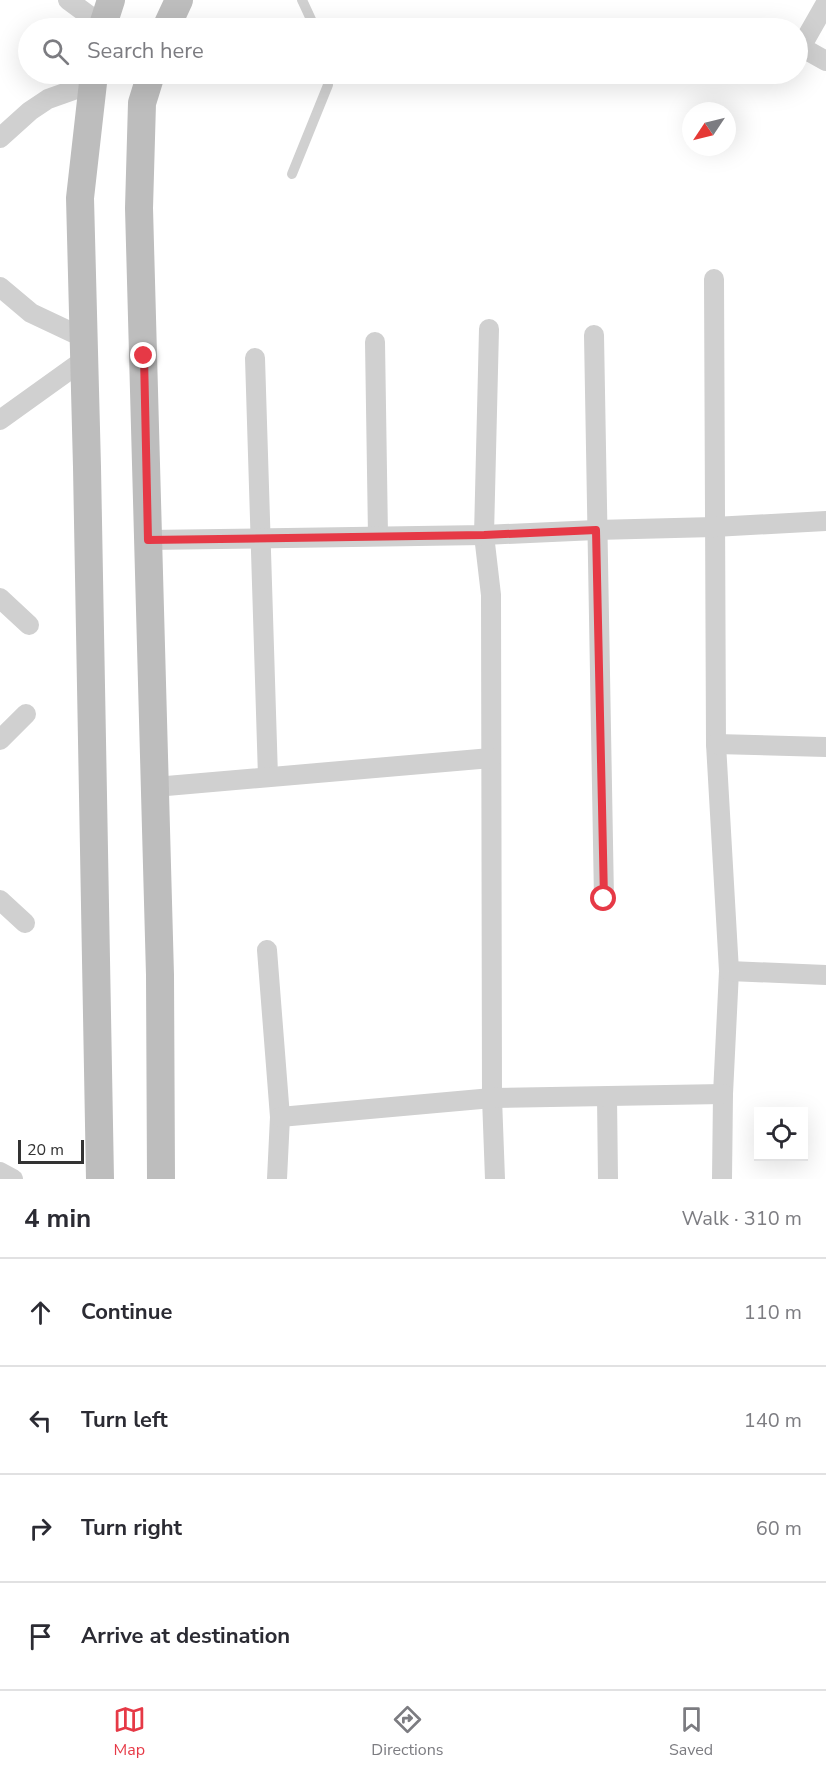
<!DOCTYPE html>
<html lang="en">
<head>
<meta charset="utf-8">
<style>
  :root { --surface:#fff; --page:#f2f2f3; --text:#2b2b33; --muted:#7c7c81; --line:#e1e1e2; --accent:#e63946 }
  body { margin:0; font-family:"Nunito Sans",sans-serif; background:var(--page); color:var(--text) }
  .controls { position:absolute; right:18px; bottom:18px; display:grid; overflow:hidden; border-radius:0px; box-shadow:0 6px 24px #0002 }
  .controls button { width:54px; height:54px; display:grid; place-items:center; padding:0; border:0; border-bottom:2px solid var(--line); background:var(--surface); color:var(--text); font:30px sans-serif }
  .compass { position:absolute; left:682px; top:102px; width:54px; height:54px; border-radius:50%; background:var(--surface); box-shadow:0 6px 24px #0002; rotate:235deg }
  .scale { position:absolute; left:18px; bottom:15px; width:66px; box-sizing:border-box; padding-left:6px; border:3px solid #333; border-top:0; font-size:16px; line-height:21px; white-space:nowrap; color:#333; -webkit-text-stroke:4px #fff; paint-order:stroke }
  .stop { position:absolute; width:18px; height:18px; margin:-14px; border:4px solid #e63946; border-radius:50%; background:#fff }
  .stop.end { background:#e63946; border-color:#fff; box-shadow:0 2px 6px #0008 }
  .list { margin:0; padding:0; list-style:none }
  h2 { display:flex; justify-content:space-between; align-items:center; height:78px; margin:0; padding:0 24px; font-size:26px }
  h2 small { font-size:20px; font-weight:400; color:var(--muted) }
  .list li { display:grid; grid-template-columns:39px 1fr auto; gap:18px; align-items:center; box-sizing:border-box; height:108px; padding:0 24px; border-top:2px solid var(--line) }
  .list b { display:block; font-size:22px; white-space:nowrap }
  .list em { font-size:20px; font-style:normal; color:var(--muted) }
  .icon { flex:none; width:33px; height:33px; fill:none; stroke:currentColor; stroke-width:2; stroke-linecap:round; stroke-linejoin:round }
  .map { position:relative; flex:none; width:826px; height:1179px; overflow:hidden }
  .search { position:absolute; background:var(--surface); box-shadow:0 6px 24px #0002; left:18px; right:18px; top:18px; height:66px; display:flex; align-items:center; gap:15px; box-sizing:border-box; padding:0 21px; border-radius:33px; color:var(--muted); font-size:22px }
  .sheet { height:510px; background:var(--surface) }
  nav { display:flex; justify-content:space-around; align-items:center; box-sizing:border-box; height:84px; border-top:2px solid var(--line); background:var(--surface); font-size:16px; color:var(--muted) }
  nav a { display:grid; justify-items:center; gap:3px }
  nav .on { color:var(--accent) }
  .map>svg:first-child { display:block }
</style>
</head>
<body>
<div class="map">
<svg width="826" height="1179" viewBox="0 0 826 1179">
  <rect width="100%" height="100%" fill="#fff"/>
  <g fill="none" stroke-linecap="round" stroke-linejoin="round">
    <!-- service -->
    <g stroke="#d0d0d0" stroke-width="10">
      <polyline points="302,0 315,28"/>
      <polyline points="292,174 328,85 326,74"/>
    </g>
    <!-- minor -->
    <g stroke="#d0d0d0" stroke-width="20">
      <polyline points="68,0 102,25"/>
      <polyline points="826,3 801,47 826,61"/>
      <polyline points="0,138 30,111 48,99 93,83"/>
      <polyline points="714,279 716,744 729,971 723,1094 722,1179"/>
      <polyline points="0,287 31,313 84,338"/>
      <polyline points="489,329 484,535 491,595 492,1098 495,1179"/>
      <polyline points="594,335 604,899"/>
      <polyline points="375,342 378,536"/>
      <polyline points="255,358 268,777"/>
      <polyline points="0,420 85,359"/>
      <polyline points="148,540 484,535 596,530 714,527 826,521"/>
      <polyline points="0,598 29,625"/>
      <polyline points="0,740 26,714"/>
      <polyline points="716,744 826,747"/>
      <polyline points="155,787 491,758"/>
      <polyline points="0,900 25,923"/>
      <polyline points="267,950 280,1117 277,1179"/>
      <polyline points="729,971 826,975"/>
      <polyline points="607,1097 608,1179"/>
      <polyline points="280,1117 492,1098 723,1094"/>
      <polyline points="0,1172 13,1179"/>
    </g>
    <!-- secondary -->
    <g stroke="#bdbdbd" stroke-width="28">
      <polyline points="102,28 111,0"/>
      <polyline points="166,28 179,0"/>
      <polyline points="94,74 80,198 87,467 100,1179"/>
      <polyline points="151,74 142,103 139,208 160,975 161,1179"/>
    </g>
  </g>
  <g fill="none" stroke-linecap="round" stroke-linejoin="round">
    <!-- route -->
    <polyline stroke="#e63946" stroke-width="8" points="144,356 148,540 484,535 596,530 604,899"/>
  </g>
</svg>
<div class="controls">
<button><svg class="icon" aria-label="locate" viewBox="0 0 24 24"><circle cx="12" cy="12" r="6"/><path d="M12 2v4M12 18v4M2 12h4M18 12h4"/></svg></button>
</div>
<svg class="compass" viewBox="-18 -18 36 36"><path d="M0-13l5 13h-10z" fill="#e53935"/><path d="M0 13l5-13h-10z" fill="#7c7c81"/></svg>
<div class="scale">20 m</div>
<div class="stop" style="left:604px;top:899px"></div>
<div class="stop end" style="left:144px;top:356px"></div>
<div class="search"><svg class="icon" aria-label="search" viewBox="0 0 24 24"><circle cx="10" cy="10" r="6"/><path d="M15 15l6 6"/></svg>Search here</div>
</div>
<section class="sheet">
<h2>4 min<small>Walk · 310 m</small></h2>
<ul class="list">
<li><svg class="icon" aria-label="ahead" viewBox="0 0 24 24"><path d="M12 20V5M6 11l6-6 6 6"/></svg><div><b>Continue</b></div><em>110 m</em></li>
<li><svg class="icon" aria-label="left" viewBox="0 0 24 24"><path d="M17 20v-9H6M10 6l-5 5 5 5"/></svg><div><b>Turn left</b></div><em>140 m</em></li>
<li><svg class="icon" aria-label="right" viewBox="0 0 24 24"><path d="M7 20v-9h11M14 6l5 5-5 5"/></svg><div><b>Turn right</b></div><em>60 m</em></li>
<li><svg class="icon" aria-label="arrive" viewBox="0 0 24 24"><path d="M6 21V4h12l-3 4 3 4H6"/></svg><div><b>Arrive at destination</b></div></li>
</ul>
</section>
<nav>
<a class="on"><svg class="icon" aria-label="map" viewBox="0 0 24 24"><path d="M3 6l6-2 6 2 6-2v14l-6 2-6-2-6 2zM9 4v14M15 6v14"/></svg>Map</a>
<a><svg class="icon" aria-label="directions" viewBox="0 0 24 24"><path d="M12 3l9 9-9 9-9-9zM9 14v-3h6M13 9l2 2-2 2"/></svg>Directions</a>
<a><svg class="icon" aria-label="saved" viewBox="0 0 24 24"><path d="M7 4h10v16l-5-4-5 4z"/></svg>Saved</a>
</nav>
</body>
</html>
